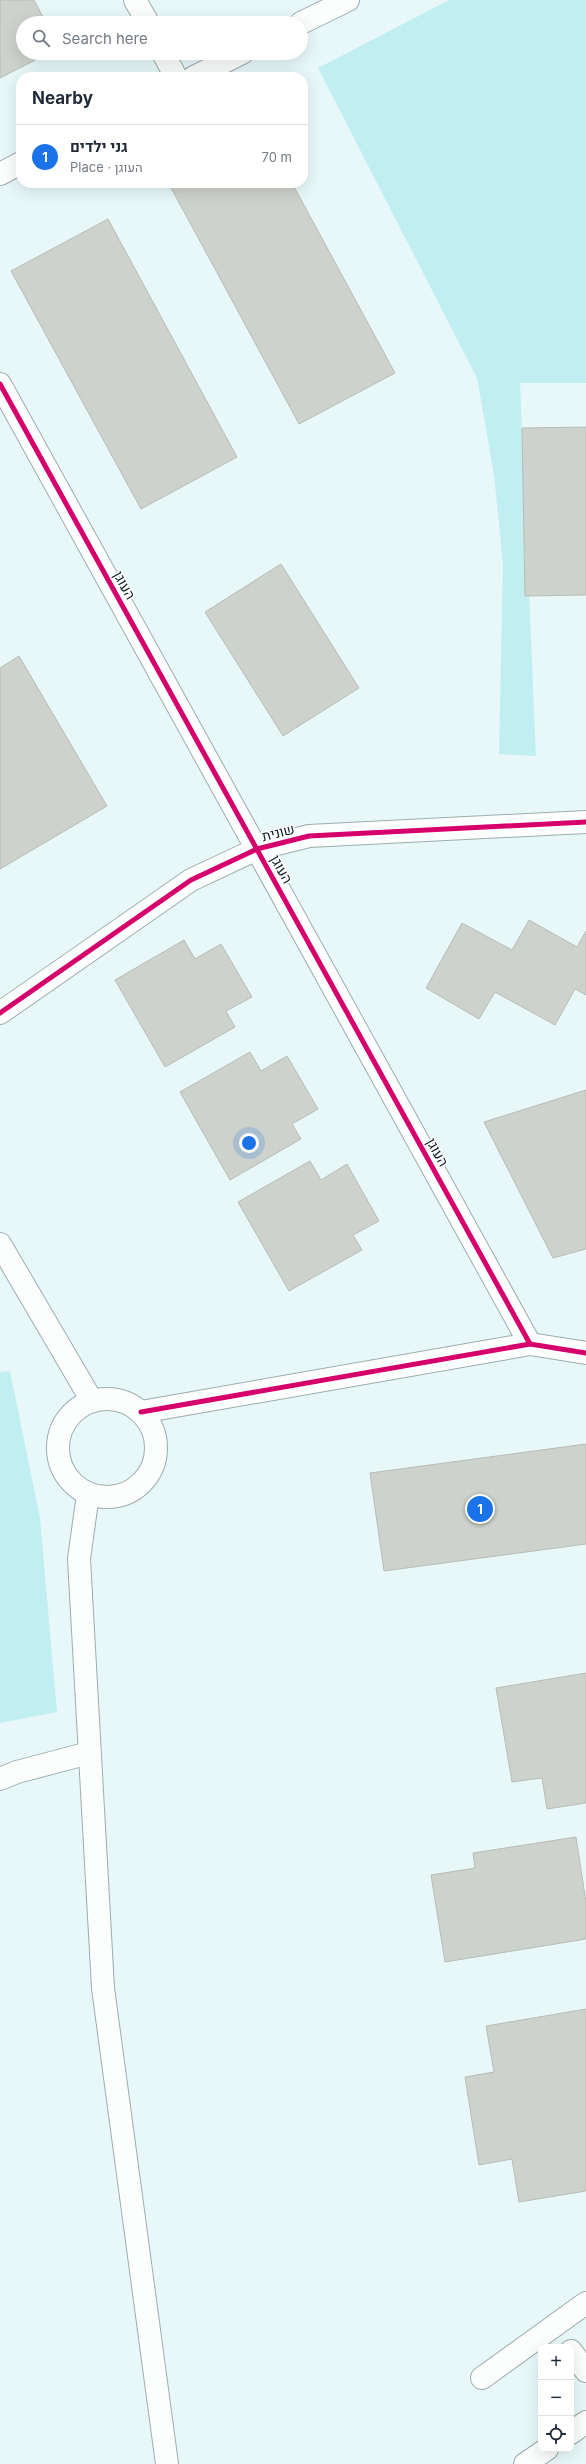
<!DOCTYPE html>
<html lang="en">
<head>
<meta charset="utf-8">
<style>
  :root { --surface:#fff; --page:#f6f6f7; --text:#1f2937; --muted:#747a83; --line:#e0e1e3; --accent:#1a73e8 }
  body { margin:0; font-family:Inter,Heebo,sans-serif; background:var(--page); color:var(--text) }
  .controls { position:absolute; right:12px; bottom:12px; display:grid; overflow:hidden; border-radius:8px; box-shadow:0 4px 16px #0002 }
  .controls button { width:36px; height:36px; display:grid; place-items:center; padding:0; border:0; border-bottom:1px solid var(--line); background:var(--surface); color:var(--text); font:20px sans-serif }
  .you { position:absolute; left:249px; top:1143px; width:14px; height:14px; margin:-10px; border:3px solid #fff; border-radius:50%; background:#1a73e8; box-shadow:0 0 0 6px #1a73e833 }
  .badge { display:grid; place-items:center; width:26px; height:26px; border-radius:50%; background:var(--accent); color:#fff; font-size:13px; font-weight:700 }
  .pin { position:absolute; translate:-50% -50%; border:2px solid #fff; box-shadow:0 1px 4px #0006 }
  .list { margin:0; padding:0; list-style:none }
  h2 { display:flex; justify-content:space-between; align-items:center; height:52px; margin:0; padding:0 16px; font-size:17px }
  h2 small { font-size:13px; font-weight:400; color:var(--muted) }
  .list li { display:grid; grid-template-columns:26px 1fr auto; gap:12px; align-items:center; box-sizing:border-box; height:64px; padding:0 16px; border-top:1px solid var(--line) }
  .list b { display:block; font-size:15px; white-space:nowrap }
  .list p { margin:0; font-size:13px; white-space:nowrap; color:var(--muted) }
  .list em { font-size:13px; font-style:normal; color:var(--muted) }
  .icon { flex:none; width:22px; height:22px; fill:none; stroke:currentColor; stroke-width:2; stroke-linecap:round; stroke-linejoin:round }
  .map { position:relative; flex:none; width:586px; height:2464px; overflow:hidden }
  .search { position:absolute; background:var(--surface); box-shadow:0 4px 16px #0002; left:16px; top:16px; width:292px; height:44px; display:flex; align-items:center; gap:10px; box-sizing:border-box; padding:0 14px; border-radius:22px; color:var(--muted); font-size:15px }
  .panel { position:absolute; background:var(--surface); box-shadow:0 4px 16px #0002; left:16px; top:72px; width:292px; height:116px; border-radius:16px }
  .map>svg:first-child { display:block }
</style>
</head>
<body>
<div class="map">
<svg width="586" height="2464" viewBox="0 0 586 2464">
  <rect width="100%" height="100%" fill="#e8f8f9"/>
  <!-- green -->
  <g fill="#c1eff1">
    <polygon points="449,0 586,0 586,383 520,383 536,756 499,754 503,564 494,475 477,378 318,68"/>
    <polygon points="10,1371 40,1518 57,1712 0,1723 0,1372"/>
  </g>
  <!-- building -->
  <g fill="#ced2cc" stroke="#b8bcb6">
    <polygon points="0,0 34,0 46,23 23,23 23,53 49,53 0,78"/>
    <polygon points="176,183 292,183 395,373 299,424 170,186"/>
    <polygon points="108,219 237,457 141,509 11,271"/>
    <polygon points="586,427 586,595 525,596 522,428"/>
    <polygon points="281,564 359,688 283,736 205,612"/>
    <polygon points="19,656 107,806 0,869 0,668"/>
    <polygon points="529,920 577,947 586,931 586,995 575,989 555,1025 495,992 479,1019 426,988 462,923 512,950"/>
    <polygon points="184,940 195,959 221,944 252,997 226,1011 235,1027 165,1067 115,980"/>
    <polygon points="250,1052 261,1071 287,1056 318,1109 292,1124 301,1139 230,1180 180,1092"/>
    <polygon points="586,1090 586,1249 553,1258 484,1122"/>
    <polygon points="310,1161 321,1180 347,1164 379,1221 353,1235 362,1250 289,1291 238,1202"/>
    <polygon points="586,1444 586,1544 384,1571 370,1473"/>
    <polygon points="586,1673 586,1803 547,1809 542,1778 512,1782 496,1688"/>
    <polygon points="576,1837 586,1902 586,1939 445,1962 431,1875 475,1868 473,1853"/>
    <polygon points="586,2009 586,2191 519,2202 512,2159 479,2165 465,2077 494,2072 486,2026"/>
  </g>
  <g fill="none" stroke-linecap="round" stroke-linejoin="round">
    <!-- lane casing -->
    <g stroke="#9dacad" stroke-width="24">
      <g id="lane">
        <polyline points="135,0 148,23"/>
        <polyline points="301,23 348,0"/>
        <polyline points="163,53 176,77"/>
        <polyline points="194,77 242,53"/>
        <polyline points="0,174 21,163"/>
        <polyline points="0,1244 92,1401"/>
        <polyline points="88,1494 79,1559 103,1988 167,2464"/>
        <polyline points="0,1779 17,1772 89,1753"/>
        <polyline points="571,2351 586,2371"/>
        <polyline points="482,2378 586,2303"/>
        <polyline points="571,2433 586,2422"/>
        <polyline points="525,2464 547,2449"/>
      </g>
    </g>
    <!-- street casing -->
    <g stroke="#9dacad" stroke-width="24">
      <g id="street">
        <polyline points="0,384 530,1344"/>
        <polyline points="0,1013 191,880 257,849 309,836 586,822"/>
        <circle cx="107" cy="1448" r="49"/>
        <polyline points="141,1412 530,1344 586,1353"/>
      </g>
    </g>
    <!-- lane -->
    <use href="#lane" stroke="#fcfefe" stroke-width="22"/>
    <!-- street -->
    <use href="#street" stroke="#fcfefe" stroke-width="22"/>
    <!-- cycleway casing -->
    <g stroke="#fff" stroke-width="8">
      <g id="cycleway">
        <polyline points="0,384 530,1344"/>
        <polyline points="0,1013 191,880 257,849 309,836 586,822"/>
        <polyline points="141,1412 530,1344 586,1353"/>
      </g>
    </g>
    <!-- cycleway -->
    <use href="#cycleway" stroke="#d6006c" stroke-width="5"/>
  </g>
  <g text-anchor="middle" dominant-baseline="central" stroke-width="3" stroke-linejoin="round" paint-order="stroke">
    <!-- street labels -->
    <g font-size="14" fill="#0a1c1d" stroke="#fff">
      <text transform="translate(125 585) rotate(61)">העוגן</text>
      <text transform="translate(278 832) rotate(-15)">שונית</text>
      <text transform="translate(282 869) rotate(61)">העוגן</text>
      <text transform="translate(438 1152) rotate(61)">העוגן</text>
    </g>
  </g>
</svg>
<div class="controls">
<button>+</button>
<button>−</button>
<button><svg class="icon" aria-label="locate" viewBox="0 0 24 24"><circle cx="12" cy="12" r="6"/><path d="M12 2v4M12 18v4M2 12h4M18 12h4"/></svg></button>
</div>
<div class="you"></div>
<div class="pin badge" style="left:480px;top:1509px">1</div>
<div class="search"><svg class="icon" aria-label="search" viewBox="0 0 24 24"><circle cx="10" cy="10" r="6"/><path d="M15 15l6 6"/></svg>Search here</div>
<section class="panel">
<h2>Nearby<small></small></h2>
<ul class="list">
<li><span class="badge">1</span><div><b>גני ילדים</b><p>Place · העוגן</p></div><em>70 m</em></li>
</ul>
</section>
</div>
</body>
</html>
